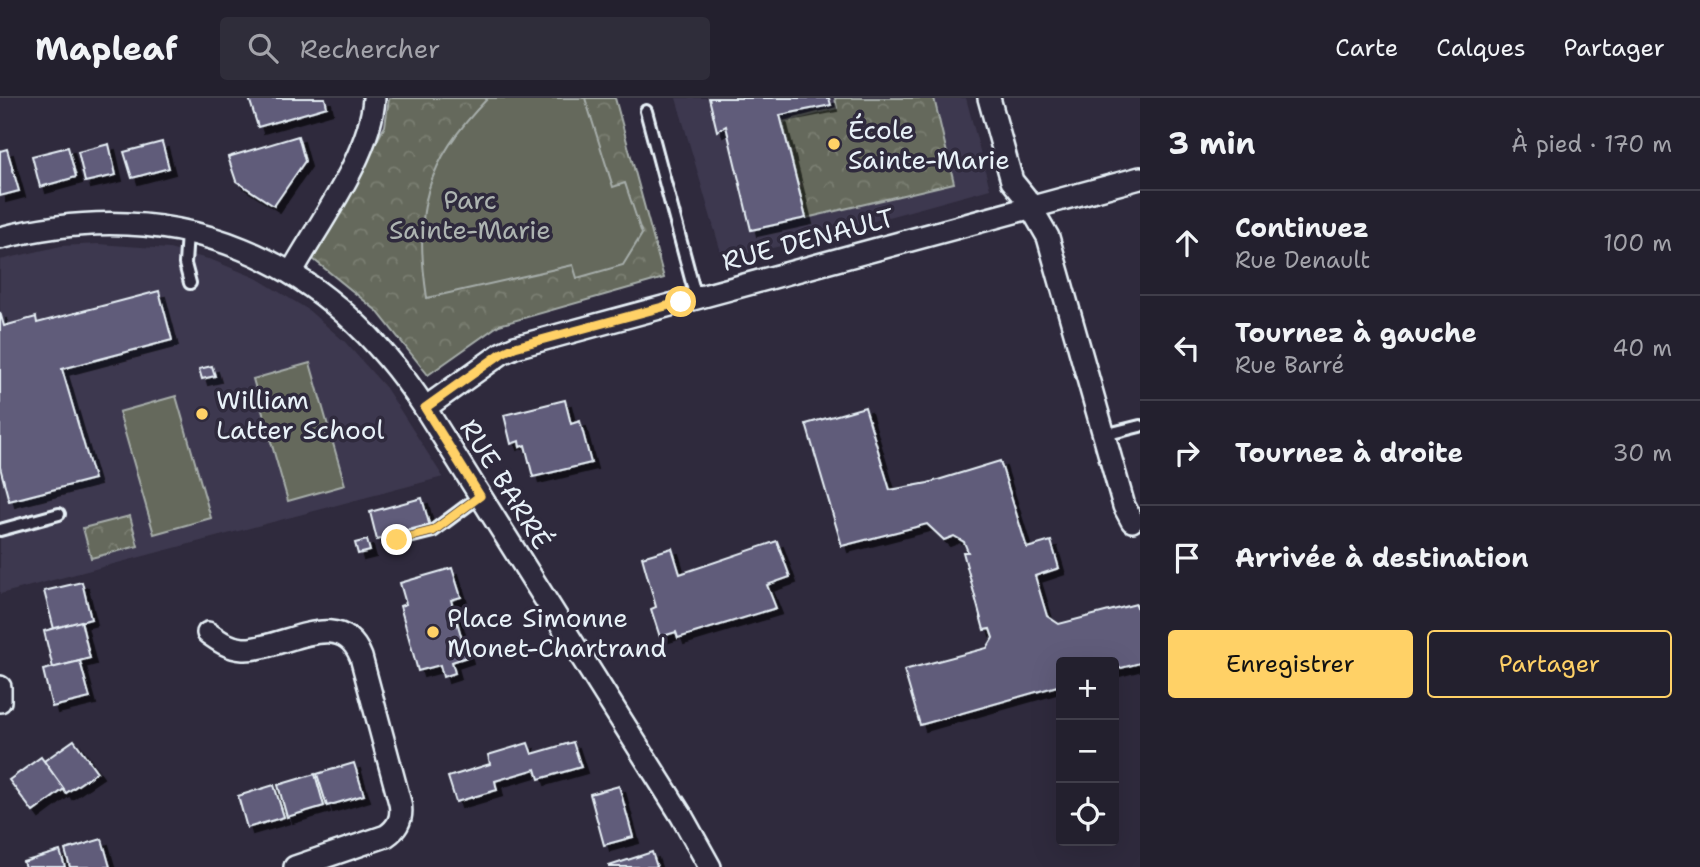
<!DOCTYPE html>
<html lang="fr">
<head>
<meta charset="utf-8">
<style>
  :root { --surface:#23202e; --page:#2f2d3a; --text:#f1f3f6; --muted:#a3a3aa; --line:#403e4a; --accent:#ffd166 }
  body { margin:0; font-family:"Shantell Sans",sans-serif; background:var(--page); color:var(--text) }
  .controls { position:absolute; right:21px; bottom:21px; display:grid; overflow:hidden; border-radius:7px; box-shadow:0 7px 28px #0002 }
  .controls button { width:63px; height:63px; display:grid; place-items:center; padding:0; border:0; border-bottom:2px solid var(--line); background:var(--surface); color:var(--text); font:35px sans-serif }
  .stop { position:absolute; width:21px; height:21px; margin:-16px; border:5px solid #ffd166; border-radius:50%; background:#fff }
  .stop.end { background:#ffd166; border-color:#fff; box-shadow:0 2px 7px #0008 }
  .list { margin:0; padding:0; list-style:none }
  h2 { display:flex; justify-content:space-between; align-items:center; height:91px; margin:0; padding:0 28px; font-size:30px }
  h2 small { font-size:23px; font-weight:400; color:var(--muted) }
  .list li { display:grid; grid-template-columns:46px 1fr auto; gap:21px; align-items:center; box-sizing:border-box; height:105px; padding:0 28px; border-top:2px solid var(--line) }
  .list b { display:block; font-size:26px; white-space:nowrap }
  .list p { margin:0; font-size:23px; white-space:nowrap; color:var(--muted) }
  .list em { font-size:23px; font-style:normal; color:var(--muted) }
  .actions { display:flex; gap:14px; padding:21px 28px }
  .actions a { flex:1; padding:16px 0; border:2px solid var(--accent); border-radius:7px; text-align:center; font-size:24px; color:var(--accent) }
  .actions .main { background:var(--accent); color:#111 }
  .icon { flex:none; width:38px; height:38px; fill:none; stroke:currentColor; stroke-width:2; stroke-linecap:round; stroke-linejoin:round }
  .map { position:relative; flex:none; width:1140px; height:769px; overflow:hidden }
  header { display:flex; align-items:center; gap:42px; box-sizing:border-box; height:98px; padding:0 35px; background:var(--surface); border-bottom:2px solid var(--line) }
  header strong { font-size:33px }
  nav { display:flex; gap:38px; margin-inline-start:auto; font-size:24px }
  .search { width:490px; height:63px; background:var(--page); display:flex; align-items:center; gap:18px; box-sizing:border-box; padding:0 24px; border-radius:7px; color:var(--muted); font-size:26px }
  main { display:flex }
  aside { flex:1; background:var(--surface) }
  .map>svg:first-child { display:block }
</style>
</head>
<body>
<header>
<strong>Mapleaf</strong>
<div class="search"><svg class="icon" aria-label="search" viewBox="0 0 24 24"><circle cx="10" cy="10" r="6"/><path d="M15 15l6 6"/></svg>Rechercher</div>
<nav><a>Carte</a><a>Calques</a><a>Partager</a></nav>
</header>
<main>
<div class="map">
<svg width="1140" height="769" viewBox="0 0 1140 769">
  <defs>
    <pattern id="forest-crowns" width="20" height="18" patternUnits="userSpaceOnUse" patternTransform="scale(1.75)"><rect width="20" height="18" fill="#65695b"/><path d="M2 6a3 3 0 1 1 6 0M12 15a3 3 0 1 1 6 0" fill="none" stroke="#7b7f73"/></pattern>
    <filter id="shadow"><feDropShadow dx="6" dy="6" stdDeviation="0" flood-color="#0009"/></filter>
  </defs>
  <rect width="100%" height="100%" fill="#2f2a3d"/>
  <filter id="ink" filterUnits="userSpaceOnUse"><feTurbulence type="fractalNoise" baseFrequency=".0143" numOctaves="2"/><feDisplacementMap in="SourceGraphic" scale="14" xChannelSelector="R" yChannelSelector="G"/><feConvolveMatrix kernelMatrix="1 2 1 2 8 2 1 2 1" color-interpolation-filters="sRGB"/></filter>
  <g filter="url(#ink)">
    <!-- built -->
    <g fill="#3e394f">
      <polygon points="676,0 966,0 990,91 790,146 723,161"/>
      <polygon points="99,146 169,151 212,162 256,180 307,211 345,244 386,290 443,379 0,496 0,162 61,148"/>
    </g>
    <!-- forest -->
    <g fill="url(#forest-crowns)" stroke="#a6adaa" stroke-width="2">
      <polygon points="389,0 615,0 664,180 499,227 428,277 377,213 313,161 385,28"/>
      <polygon points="835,0 934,0 954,85 806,120 783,24 837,10"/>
      <polygon points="130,418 138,448 91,460 83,430"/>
    </g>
    <!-- garden -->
    <g fill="#65695b" stroke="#a6adaa" stroke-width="2">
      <path d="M488 0H585L613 89 625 85 642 136 623 167 577 180 573 167 427 200C414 111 424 66 488 0Z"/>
      <polygon points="310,265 345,387 288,403 253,281"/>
      <polygon points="176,298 211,420 154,436 119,314"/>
    </g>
    <!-- building -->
    <g fill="#615c7a" stroke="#e8f1f8" stroke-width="2" filter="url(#shadow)">
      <polygon points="249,0 325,0 327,9 258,29"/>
      <polygon points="709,0 829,0 831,7 780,17 806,120 751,132 726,28 717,33"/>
      <polygon points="298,38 305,63 274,108 236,83 228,59"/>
      <polygon points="162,44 169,70 132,80 124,54"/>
      <polygon points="109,46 116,77 85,84 78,54"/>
      <polygon points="68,49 76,79 40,89 32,58"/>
      <polygon points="7,51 19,93 0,98 0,53"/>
      <polygon points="159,193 172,242 62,271 94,381 9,403 0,369 0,214 4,228 36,219 37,225"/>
      <polygon points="212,268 215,278 202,281 199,271"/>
      <polygon points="565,302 571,326 580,323 591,365 533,379 525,347 520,349 519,343 511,346 504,317"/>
      <polygon points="865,309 890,392 928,385 1000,363 1027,450 1051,443 1059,470 1035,478 1047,518 1059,526 1136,506 1140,519 1140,565 1114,572 1114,564 1061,564 1061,587 920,627 904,572 987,550 993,540 990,531 984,532 963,454 968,454 964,444 954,438 944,442 927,426 842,448 806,326"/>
      <polygon points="422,400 430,429 377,442 370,414"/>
      <polygon points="367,442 370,453 358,456 355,445"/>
      <polygon points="777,443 790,479 767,487 776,510 678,540 676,534 660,539 651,511 656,509 642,459 672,450 680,476"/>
      <polygon points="452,470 461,499 451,502 467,559 452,564 455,575 443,579 440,567 418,573 400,508 406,506 400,485"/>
      <polygon points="82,484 91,521 54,531 44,493"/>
      <polygon points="81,523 90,560 53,570 44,533"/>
      <polygon points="80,563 90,600 52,609 43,572"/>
      <polygon points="74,642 97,674 66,695 44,663"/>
      <polygon points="573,644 581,669 539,681 536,671 495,683 497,692 456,704 448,679 490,666 488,657 528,645 532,656"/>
      <polygon points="41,659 64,691 33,714 9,682"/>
      <polygon points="354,665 364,697 327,708 317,676"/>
      <polygon points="315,676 324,708 287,719 278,687"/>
      <polygon points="274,687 284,719 247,730 238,698"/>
      <polygon points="619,688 633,739 604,747 590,696"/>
      <polygon points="102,741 110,769 70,769 65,752"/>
      <polygon points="60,753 65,769 25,769 23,764"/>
      <polygon points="652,754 657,769 609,769 609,768"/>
    </g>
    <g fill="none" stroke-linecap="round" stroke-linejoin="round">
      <!-- service casing -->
      <g stroke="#e8f1f8" stroke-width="16">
        <g id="service">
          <polyline points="646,13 696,200"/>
          <polyline points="187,134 185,166 190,185"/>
          <polyline points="1104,337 1140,328"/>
          <polyline points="0,432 59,416"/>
          <polyline points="397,442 433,433 480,398"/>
        </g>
      </g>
      <!-- minor casing -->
      <g stroke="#e8f1f8" stroke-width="26">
        <g id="minor">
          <polyline points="989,0 1012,83 1025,99 1048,139 1124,408 1132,423"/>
          <path d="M0 140C178 95 325 157 425 310L681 717 710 769"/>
          <path d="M291 175C319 125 371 56 374 0"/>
          <polyline points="425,310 502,255 515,249 1140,80"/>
          <path d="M208 535C219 543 229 550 243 551 281 553 340 506 361 559L400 705C403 720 398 730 386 738L295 769"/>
          <polyline points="0,589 0,603"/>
        </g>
      </g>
      <!-- service -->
      <use href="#service" stroke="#2f2a3d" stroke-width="10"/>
      <!-- minor -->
      <use href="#minor" stroke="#2f2a3d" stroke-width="21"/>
    </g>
  </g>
  <g fill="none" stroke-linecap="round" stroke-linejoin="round" filter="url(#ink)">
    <!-- route -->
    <polyline stroke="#ffd166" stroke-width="9" points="397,442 433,433 480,398 425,310 502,255 515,249 681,204"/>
  </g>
  <!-- markers -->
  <g fill="#ffd166" stroke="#2f2a3d" stroke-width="2.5">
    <circle cx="834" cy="46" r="7"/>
    <circle cx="202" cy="316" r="7"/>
    <circle cx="433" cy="534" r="7"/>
  </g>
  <g text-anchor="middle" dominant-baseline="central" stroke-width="7" stroke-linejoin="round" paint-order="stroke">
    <!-- poi labels -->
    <g font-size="26" fill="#e8f1f8" stroke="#2f2a3d" text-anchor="start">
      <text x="848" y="31">École<tspan x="848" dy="30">Sainte-Marie</tspan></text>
      <text x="216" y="301">William<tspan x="216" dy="30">Latter School</tspan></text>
      <text x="447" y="519">Place Simonne<tspan x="447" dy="30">Monet-Chartrand</tspan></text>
    </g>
    <!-- park labels -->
    <g font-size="26" fill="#adb4b1" stroke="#2f2a3d">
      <text x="470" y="101">Parc<tspan x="470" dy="30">Sainte-Marie</tspan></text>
    </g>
    <!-- street labels -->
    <g font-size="26" fill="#e8f1f8" stroke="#2f2a3d">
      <text transform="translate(808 141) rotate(-15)">RUE DENAULT</text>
      <text transform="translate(506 386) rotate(58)">RUE BARRÉ</text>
    </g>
  </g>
</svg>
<div class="controls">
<button>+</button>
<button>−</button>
<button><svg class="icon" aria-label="locate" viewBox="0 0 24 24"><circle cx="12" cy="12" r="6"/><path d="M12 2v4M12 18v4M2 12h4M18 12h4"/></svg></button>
</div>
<div class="stop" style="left:681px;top:204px"></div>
<div class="stop end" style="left:397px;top:442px"></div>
</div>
<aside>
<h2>3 min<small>À pied · 170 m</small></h2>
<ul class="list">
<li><svg class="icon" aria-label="ahead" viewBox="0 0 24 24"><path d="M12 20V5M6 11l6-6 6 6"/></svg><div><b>Continuez</b><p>Rue Denault</p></div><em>100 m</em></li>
<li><svg class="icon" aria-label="left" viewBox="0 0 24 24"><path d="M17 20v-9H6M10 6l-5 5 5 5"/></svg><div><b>Tournez à gauche</b><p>Rue Barré</p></div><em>40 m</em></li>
<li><svg class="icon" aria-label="right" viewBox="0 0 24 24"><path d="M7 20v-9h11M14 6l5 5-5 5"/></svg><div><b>Tournez à droite</b></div><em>30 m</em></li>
<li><svg class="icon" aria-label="arrive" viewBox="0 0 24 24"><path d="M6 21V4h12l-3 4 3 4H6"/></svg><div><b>Arrivée à destination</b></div></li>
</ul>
<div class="actions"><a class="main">Enregistrer</a><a>Partager</a></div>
</aside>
</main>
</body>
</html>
